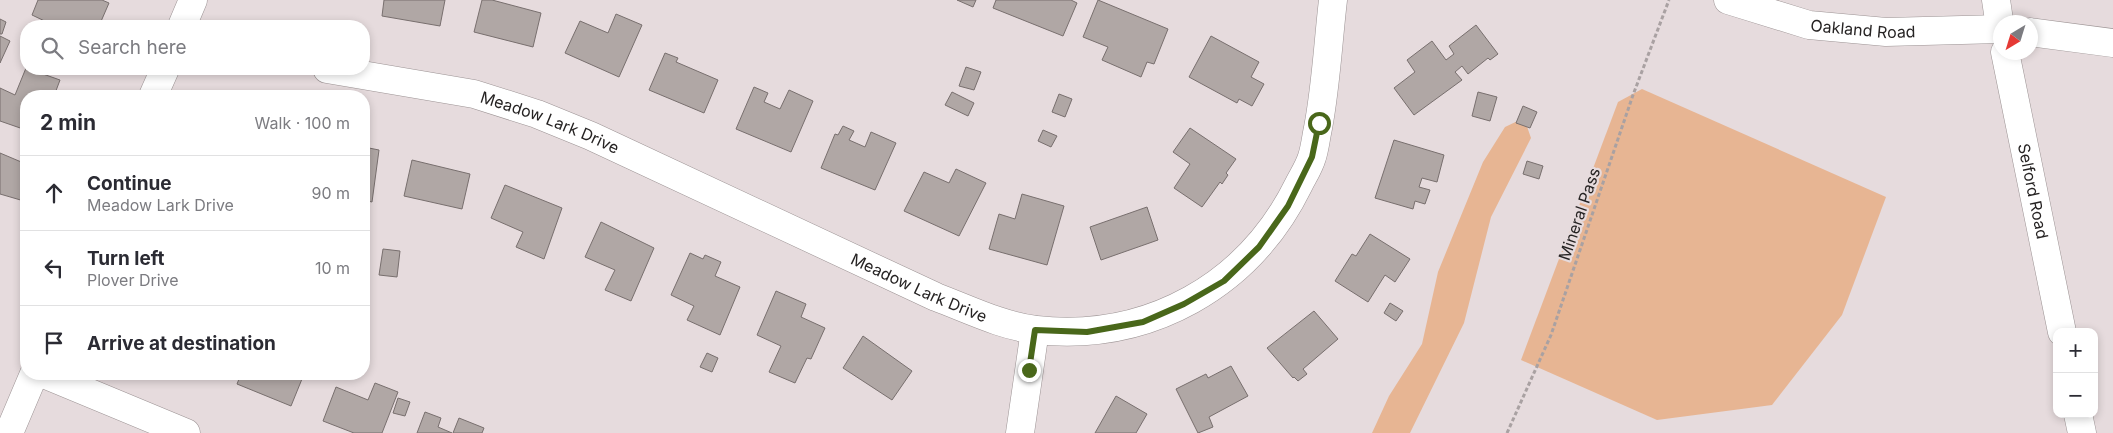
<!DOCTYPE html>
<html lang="en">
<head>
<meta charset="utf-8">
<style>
  :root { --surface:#fff; --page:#f2f2f3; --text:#2b2b33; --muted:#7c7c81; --line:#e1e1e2 }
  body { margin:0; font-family:Inter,sans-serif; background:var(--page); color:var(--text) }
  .controls { position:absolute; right:15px; bottom:15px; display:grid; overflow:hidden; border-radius:10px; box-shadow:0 2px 8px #0003 }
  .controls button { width:45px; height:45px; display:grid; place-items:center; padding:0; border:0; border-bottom:1px solid var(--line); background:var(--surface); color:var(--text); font:25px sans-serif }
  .compass { position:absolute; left:1993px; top:15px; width:45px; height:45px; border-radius:50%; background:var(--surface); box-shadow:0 2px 8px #0003; rotate:218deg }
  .stop { position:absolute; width:15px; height:15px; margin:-11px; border:4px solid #49671a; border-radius:50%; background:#fff }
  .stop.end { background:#49671a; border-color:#fff; box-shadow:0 1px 5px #0008 }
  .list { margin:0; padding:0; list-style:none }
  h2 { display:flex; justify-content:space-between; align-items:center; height:65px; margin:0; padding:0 20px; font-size:21px }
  h2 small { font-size:16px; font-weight:400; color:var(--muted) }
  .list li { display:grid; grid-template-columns:32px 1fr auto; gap:15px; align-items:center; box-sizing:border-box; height:75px; padding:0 20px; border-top:1px solid var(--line) }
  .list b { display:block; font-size:19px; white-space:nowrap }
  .list p { margin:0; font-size:16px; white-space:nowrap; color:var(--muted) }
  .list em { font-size:16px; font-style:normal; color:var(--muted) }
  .icon { flex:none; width:28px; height:28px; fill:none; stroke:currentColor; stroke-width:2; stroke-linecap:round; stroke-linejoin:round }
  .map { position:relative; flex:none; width:2113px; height:433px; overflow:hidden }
  .search { position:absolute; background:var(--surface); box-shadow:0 2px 8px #0003; left:20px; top:20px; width:350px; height:55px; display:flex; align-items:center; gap:12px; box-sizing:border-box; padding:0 18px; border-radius:20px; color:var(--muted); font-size:19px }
  .panel { position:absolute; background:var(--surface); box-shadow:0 2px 8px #0003; left:20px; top:90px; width:350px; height:290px; border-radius:20px }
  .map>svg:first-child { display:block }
</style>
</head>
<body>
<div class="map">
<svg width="2113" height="433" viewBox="0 0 2113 433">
  <rect width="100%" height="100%" fill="#e6dbdd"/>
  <!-- green -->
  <g fill="#e7b593">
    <polygon points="1642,89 1886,197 1842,315 1772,405 1657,420 1521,360 1618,102"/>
    <polygon points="1524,118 1531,138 1491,217 1464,323 1410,433 1372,433 1389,396 1422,344 1438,272 1483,162 1505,127"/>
  </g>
  <!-- building -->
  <g fill="#b0a7a5" stroke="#786f6e">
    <polygon points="38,0 102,0 109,3 99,26 50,26 51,24 32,15"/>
    <polygon points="384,0 445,0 440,26 382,16"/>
    <polygon points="482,0 492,0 541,13 533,47 474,32"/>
    <polygon points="957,0 976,0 973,7"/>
    <polygon points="996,0 1071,0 1077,3 1063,36 993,8"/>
    <polygon points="1098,0 1168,29 1154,64 1147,62 1141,77 1102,60 1108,47 1083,37"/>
    <polygon points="616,14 642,25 619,77 565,53 580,21 608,33"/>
    <polygon points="0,19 6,22 2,34 0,34"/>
    <polygon points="1476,25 1498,54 1490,60 1488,58 1468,74 1462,66 1455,72 1462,80 1414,115 1394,88 1415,72 1407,60 1432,41 1446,60 1454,54 1449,46"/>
    <polygon points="0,36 10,41 0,63"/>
    <polygon points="1211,36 1259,62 1251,77 1264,84 1252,106 1239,99 1237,103 1189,77"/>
    <polygon points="665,53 678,58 676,62 718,80 704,113 649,90"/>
    <polygon points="966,67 981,72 974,90 959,86"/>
    <polygon points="26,68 60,80 54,96 26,96 26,130 0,121 0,88 15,95"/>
    <polygon points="754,87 768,93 764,102 780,109 789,90 813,101 791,152 736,129"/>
    <polygon points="952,92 974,103 968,116 945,105"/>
    <polygon points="1478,92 1497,97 1490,121 1472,116"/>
    <polygon points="1059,94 1072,99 1065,117 1052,112"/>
    <polygon points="1523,106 1537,112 1530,128 1516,123"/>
    <polygon points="843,126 854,131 849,140 865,147 871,132 896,143 875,190 821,168 835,134 838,135"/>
    <polygon points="1190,128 1236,159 1226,173 1228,175 1222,184 1220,182 1202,207 1174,188 1190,164 1173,152"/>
    <polygon points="1043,130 1057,136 1051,147 1038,141"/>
    <polygon points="1394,140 1444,155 1437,182 1422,178 1419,187 1430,190 1425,204 1415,201 1413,209 1375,198"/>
    <polygon points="364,147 379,150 372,202 364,200"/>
    <polygon points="0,153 26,164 26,196 24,201 0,194"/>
    <polygon points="412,160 470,174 462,209 404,196"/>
    <polygon points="1527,161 1543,166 1539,179 1523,174"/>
    <polygon points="956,169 986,183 959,236 904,211 924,172 949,183"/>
    <polygon points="505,185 562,208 544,259 516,247 523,232 491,218"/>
    <polygon points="1022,194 1064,206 1047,265 989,249 999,214 1015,219"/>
    <polygon points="1147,207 1158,240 1101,260 1090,227"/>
    <polygon points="601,222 654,248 631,301 605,290 615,270 585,257"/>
    <polygon points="1370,234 1410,259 1395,282 1385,275 1368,302 1335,281 1352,254 1356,256"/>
    <polygon points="383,249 400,251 397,277 379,275"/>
    <polygon points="690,253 703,259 705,255 721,262 715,276 740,287 720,335 687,320 694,306 671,295"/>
    <polygon points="776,291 806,304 801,317 825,328 811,359 807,358 795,383 769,372 781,346 757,335"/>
    <polygon points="1390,303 1403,311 1396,321 1384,313"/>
    <polygon points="1314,311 1338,339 1303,369 1307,374 1298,381 1294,377 1293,378 1267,348"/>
    <polygon points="863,336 912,371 892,400 843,368"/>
    <polygon points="707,353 718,358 712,372 700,367"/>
    <polygon points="1231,366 1248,396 1209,417 1213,427 1198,433 1176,389 1206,374 1208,378"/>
    <polygon points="241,374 304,374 291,406 237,384"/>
    <polygon points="375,383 398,392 382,433 354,433 323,421 336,387 368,400"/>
    <polygon points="1116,396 1147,414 1136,433 1095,433"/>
    <polygon points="398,398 410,402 405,416 393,413"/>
    <polygon points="425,412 441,418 438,427 452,433 417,433"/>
    <polygon points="459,418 484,428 482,433 453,433"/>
  </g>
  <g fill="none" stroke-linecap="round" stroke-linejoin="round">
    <!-- minor casing -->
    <g stroke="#9c9394" stroke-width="29">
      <g id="minor">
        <path id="s1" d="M1728 0 1809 25 1886 32 2000 29"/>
        <polyline points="1996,0 2000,27"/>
        <polyline points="182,26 193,0"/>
        <polyline points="2030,32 2113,43"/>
        <path id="s2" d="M2005 52 2062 332"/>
        <path id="s3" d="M327 69 474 94 537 114 591 136 936 297C968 309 1002 326 1036 330 1149 342 1249 286 1299 184 1303 176 1309 167 1312 157 1315 148 1316 137 1318 128 1326 86 1328 43 1333 0"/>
        <polyline points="153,96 165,69"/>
        <polyline points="44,374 186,433"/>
        <polyline points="2078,414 2082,433"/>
        <polyline points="9,433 34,374"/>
        <polyline points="1020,433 1035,330"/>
      </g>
    </g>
    <!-- path -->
    <polyline stroke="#a9a1a2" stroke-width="3" stroke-dasharray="4 2.5" stroke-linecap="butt" points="1507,433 1551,335 1633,95 1669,0"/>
    <!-- minor -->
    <use href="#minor" stroke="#fff" stroke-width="28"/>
  </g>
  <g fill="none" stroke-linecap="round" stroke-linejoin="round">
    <!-- route -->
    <polyline stroke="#49671a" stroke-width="6" points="1029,370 1035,330 1087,332 1143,322 1184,304 1224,281 1259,247 1288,206 1312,157 1319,123"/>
  </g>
  <g text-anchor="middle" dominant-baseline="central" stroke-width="4.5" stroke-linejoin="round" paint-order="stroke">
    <!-- street labels -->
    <g font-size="16" fill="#262323" stroke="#e6dbdd">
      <text stroke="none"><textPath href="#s1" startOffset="139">Oakland Road</textPath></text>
      <text stroke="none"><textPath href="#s3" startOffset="230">Meadow Lark Drive</textPath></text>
      <text stroke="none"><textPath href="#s2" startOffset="142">Selford Road</textPath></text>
      <text transform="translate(1579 214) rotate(-71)">Mineral Pass</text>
      <text stroke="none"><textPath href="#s3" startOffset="635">Meadow Lark Drive</textPath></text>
    </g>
  </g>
</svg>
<div class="controls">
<button>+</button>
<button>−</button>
</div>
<svg class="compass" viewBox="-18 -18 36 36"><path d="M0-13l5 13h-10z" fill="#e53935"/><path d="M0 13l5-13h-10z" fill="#7c7c81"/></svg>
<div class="stop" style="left:1319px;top:123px"></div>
<div class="stop end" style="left:1029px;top:370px"></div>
<div class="search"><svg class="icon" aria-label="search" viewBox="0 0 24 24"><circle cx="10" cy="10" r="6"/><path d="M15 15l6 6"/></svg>Search here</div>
<section class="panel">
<h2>2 min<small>Walk · 100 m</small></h2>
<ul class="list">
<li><svg class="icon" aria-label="ahead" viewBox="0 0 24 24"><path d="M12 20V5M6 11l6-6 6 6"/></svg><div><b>Continue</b><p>Meadow Lark Drive</p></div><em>90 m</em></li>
<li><svg class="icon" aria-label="left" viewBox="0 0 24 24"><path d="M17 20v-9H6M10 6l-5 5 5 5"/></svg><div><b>Turn left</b><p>Plover Drive</p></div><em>10 m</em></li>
<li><svg class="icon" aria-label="arrive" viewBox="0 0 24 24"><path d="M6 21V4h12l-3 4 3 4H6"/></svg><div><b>Arrive at destination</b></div></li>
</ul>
</section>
</div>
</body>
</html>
